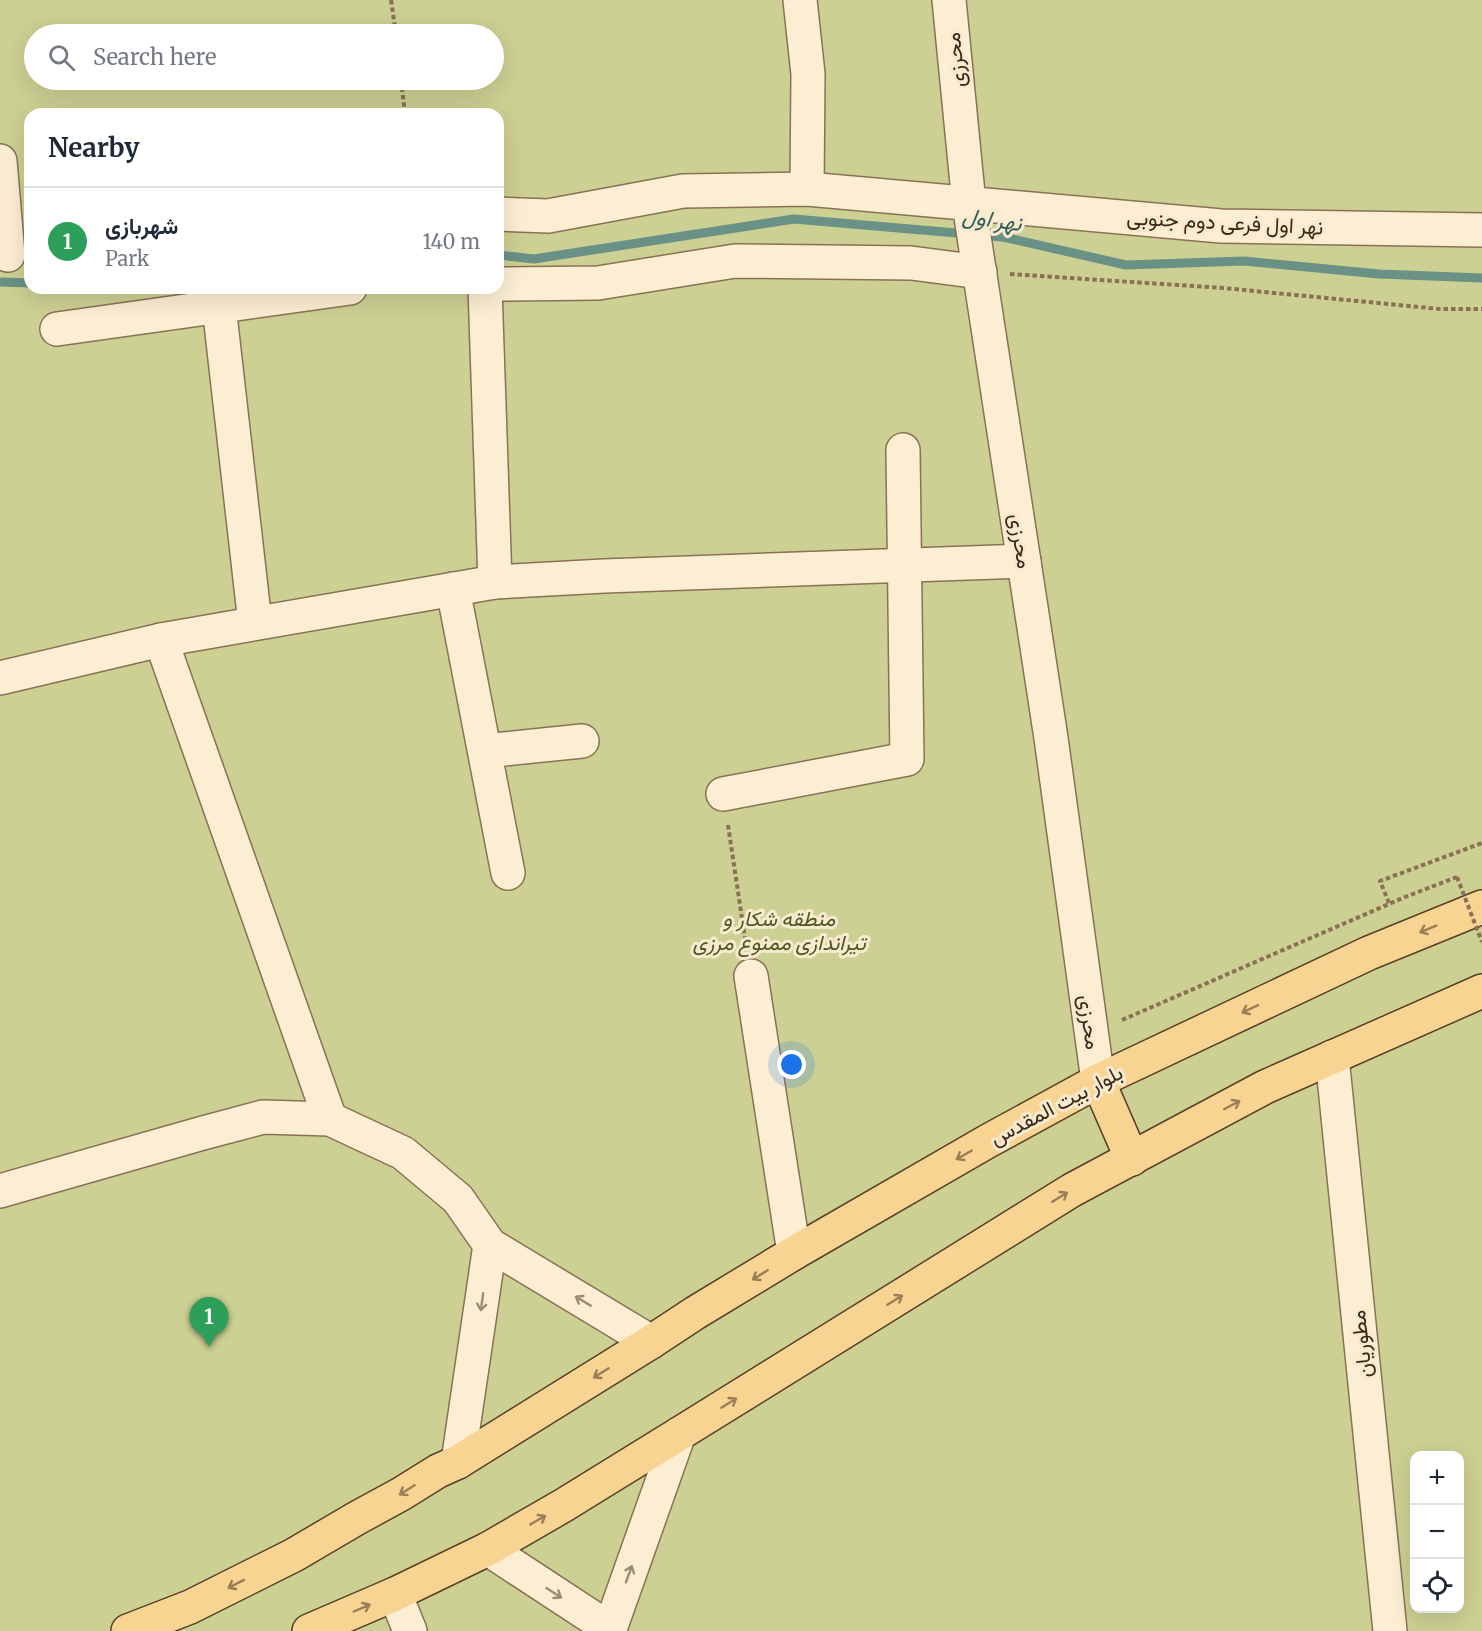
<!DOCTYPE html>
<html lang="en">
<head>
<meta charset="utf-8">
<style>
  :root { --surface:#fff; --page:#f6f6f7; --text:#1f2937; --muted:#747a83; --line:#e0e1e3; --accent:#1a73e8 }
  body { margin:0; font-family:Merriweather,Vazirmatn,serif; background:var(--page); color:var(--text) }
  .controls { position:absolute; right:18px; bottom:18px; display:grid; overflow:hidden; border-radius:12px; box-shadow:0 6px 24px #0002 }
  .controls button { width:54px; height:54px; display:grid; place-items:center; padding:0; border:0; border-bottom:2px solid var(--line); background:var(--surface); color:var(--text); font:30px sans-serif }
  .you { position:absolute; left:792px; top:1065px; width:21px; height:21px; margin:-15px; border:4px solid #fff; border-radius:50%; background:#1a73e8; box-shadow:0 0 0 9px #1a73e833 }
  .badge { display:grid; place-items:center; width:39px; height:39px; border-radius:50%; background:var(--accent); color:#fff; font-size:20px; font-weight:700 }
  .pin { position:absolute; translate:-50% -50px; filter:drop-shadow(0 2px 3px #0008) }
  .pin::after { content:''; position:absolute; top:32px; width:21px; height:18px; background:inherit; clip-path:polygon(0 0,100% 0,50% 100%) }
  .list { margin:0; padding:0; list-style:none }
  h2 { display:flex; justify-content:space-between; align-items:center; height:78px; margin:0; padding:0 24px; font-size:26px }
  h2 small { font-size:20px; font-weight:400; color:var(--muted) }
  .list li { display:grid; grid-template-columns:39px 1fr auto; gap:18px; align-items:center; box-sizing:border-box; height:108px; padding:0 24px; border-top:2px solid var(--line) }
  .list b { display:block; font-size:22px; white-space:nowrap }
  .list p { margin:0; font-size:20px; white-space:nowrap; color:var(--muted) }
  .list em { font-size:20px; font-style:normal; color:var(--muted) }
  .icon { flex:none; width:33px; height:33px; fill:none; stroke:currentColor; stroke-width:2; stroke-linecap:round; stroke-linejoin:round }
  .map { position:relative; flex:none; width:1482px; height:1631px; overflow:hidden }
  .search { position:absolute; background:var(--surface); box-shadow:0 6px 24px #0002; left:24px; top:24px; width:480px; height:66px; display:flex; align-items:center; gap:15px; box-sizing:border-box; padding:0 21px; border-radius:33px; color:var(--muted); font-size:22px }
  .panel { position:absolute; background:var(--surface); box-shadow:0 6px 24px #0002; left:24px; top:108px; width:480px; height:186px; border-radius:18px }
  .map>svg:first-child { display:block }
</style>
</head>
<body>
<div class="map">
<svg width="1482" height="1631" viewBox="0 0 1482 1631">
  <rect width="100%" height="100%" fill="#f1e0bf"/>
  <!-- green -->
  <path fill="#ccd092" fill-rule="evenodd" d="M0 0H1482V1631H0ZM34 34H494V80H34ZM30 114H498V288H30ZM1414 1456H1460V1608H1414Z"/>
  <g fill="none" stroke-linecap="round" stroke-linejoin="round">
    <!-- stream -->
    <g stroke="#699185" stroke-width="9">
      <polyline points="498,255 534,259 794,219 1003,237 1126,265 1244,261 1379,274 1482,278"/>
      <polyline points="0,282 30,283"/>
    </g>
    <!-- minor casing -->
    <g stroke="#8b7056" stroke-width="36">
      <g id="minor">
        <polyline points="800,0 808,74 807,189"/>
        <polyline points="949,0 969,204 1051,738 1098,1081"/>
        <polyline points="0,161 8,255"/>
        <polyline points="498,214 548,216 683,191 807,189 1221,226 1482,230"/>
        <polyline points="498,284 598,283 735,261 911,263 980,272"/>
        <polyline points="485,288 495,582"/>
        <polyline points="219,306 255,623"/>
        <polyline points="57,329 350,288"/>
        <polyline points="453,589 508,873"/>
        <polyline points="161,640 330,1119"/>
        <polyline points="0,678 161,640 495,582 604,576 1024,561"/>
        <polyline points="485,751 582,741"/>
        <polyline points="723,794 907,759 903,450"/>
        <polyline points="751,976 794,1253"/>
        <polyline points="1332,1057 1390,1631"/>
        <polyline points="0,1191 203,1133 263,1117 330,1119 403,1153 458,1199 490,1245 651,1342"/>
        <polyline points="458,1462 490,1245"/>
        <polyline points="488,1549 610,1629 610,1631"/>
        <polyline points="395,1594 410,1631"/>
        <polyline points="610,1629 679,1434"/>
      </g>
    </g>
    <!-- major casing -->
    <g stroke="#593e2a" stroke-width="36">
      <g id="major">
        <polyline points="1098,1081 1132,1159"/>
        <polyline points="128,1631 190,1607 294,1555 357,1518 401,1494 438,1471 458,1462 651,1342 695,1313 794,1253 988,1141 1098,1081 1369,953 1482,907"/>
        <polyline points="309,1631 395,1594 488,1549 564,1505 679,1434 1072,1190 1265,1087 1482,991"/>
      </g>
    </g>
    <!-- path -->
    <g stroke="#8b7056" stroke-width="4" stroke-dasharray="4.5 3" stroke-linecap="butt">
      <polyline points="391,0 396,34"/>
      <polyline points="401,80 405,114"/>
      <polyline points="1010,274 1223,288 1440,309 1482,309"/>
      <polyline points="728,825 746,945"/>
      <polyline points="1389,903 1380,881 1482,843"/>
      <polyline points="1122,1020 1405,897 1457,877"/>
    </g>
    <!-- minor -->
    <use href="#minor" stroke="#fceed2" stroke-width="33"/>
    <!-- major -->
    <use href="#major" stroke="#f8d493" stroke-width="33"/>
    <!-- path-bridge -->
    <polyline stroke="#8b7056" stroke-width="4" stroke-dasharray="4.5 3" stroke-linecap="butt" points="1457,877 1482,942"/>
  </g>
  <!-- one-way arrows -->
  <defs><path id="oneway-shaft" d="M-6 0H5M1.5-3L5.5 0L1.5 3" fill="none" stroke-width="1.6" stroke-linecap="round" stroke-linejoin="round" transform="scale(1.5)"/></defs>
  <g stroke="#997e57">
    <use href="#oneway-shaft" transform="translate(1428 929) rotate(158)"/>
    <use href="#oneway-shaft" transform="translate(1250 1009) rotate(155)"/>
    <use href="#oneway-shaft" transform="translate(1232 1105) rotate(-28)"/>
    <use href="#oneway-shaft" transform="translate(964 1155) rotate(150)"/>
    <use href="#oneway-shaft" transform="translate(1060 1197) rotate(-32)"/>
    <use href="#oneway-shaft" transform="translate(760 1275) rotate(148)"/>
    <use href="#oneway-shaft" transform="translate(895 1300) rotate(-32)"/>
    <use href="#oneway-shaft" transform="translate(601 1373) rotate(148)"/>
    <use href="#oneway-shaft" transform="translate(729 1403) rotate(-32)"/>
    <use href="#oneway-shaft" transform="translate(407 1490) rotate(148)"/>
    <use href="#oneway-shaft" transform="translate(538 1520) rotate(-30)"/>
    <use href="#oneway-shaft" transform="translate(236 1584) rotate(153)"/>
    <use href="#oneway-shaft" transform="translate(362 1608) rotate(-23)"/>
  </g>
  <g stroke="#9b8c76">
    <use href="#oneway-shaft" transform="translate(583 1301) rotate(-149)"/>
    <use href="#oneway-shaft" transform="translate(482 1302) rotate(98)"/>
    <use href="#oneway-shaft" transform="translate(629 1574) rotate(-70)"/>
    <use href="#oneway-shaft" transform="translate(554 1593) rotate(33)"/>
  </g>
  <g text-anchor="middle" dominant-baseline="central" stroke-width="6" stroke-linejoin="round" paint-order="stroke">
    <!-- street labels -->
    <g font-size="21" fill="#3a291b" stroke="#f8eacf">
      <text transform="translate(955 60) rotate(-96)">محرزی</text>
      <text transform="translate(1225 222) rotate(3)">نهر اول فرعی دوم جنوبی</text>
      <text transform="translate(1021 541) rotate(81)">محرزی</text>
      <text transform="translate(1090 1022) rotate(82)">محرزی</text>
      <text transform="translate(1056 1105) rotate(-28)">بلوار بیت المقدس</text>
      <text transform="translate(1361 1344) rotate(-96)">مطوریان</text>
    </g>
    <!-- park labels -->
    <g font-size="21" font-style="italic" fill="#4c5820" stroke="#f8eacf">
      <text x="779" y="918">منطقه شکار و<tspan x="779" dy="24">تیراندازی ممنوع مرزی</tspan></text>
    </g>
    <!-- water labels -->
    <g font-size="22" font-style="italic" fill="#295b55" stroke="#f8eacf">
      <text transform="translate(992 219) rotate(8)">نهر اول</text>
    </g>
  </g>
</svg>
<div class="controls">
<button>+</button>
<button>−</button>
<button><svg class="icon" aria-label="locate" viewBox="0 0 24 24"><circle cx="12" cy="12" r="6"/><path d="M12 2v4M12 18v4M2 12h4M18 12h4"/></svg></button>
</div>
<div class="you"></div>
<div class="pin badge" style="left:209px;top:1347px;background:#2e9e5b">1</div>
<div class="search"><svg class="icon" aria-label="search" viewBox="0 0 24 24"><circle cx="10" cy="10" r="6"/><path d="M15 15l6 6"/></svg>Search here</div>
<section class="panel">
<h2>Nearby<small></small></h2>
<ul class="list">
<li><span class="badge" style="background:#2e9e5b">1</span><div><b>شهربازی</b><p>Park</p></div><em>140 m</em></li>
</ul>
</section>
</div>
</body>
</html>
